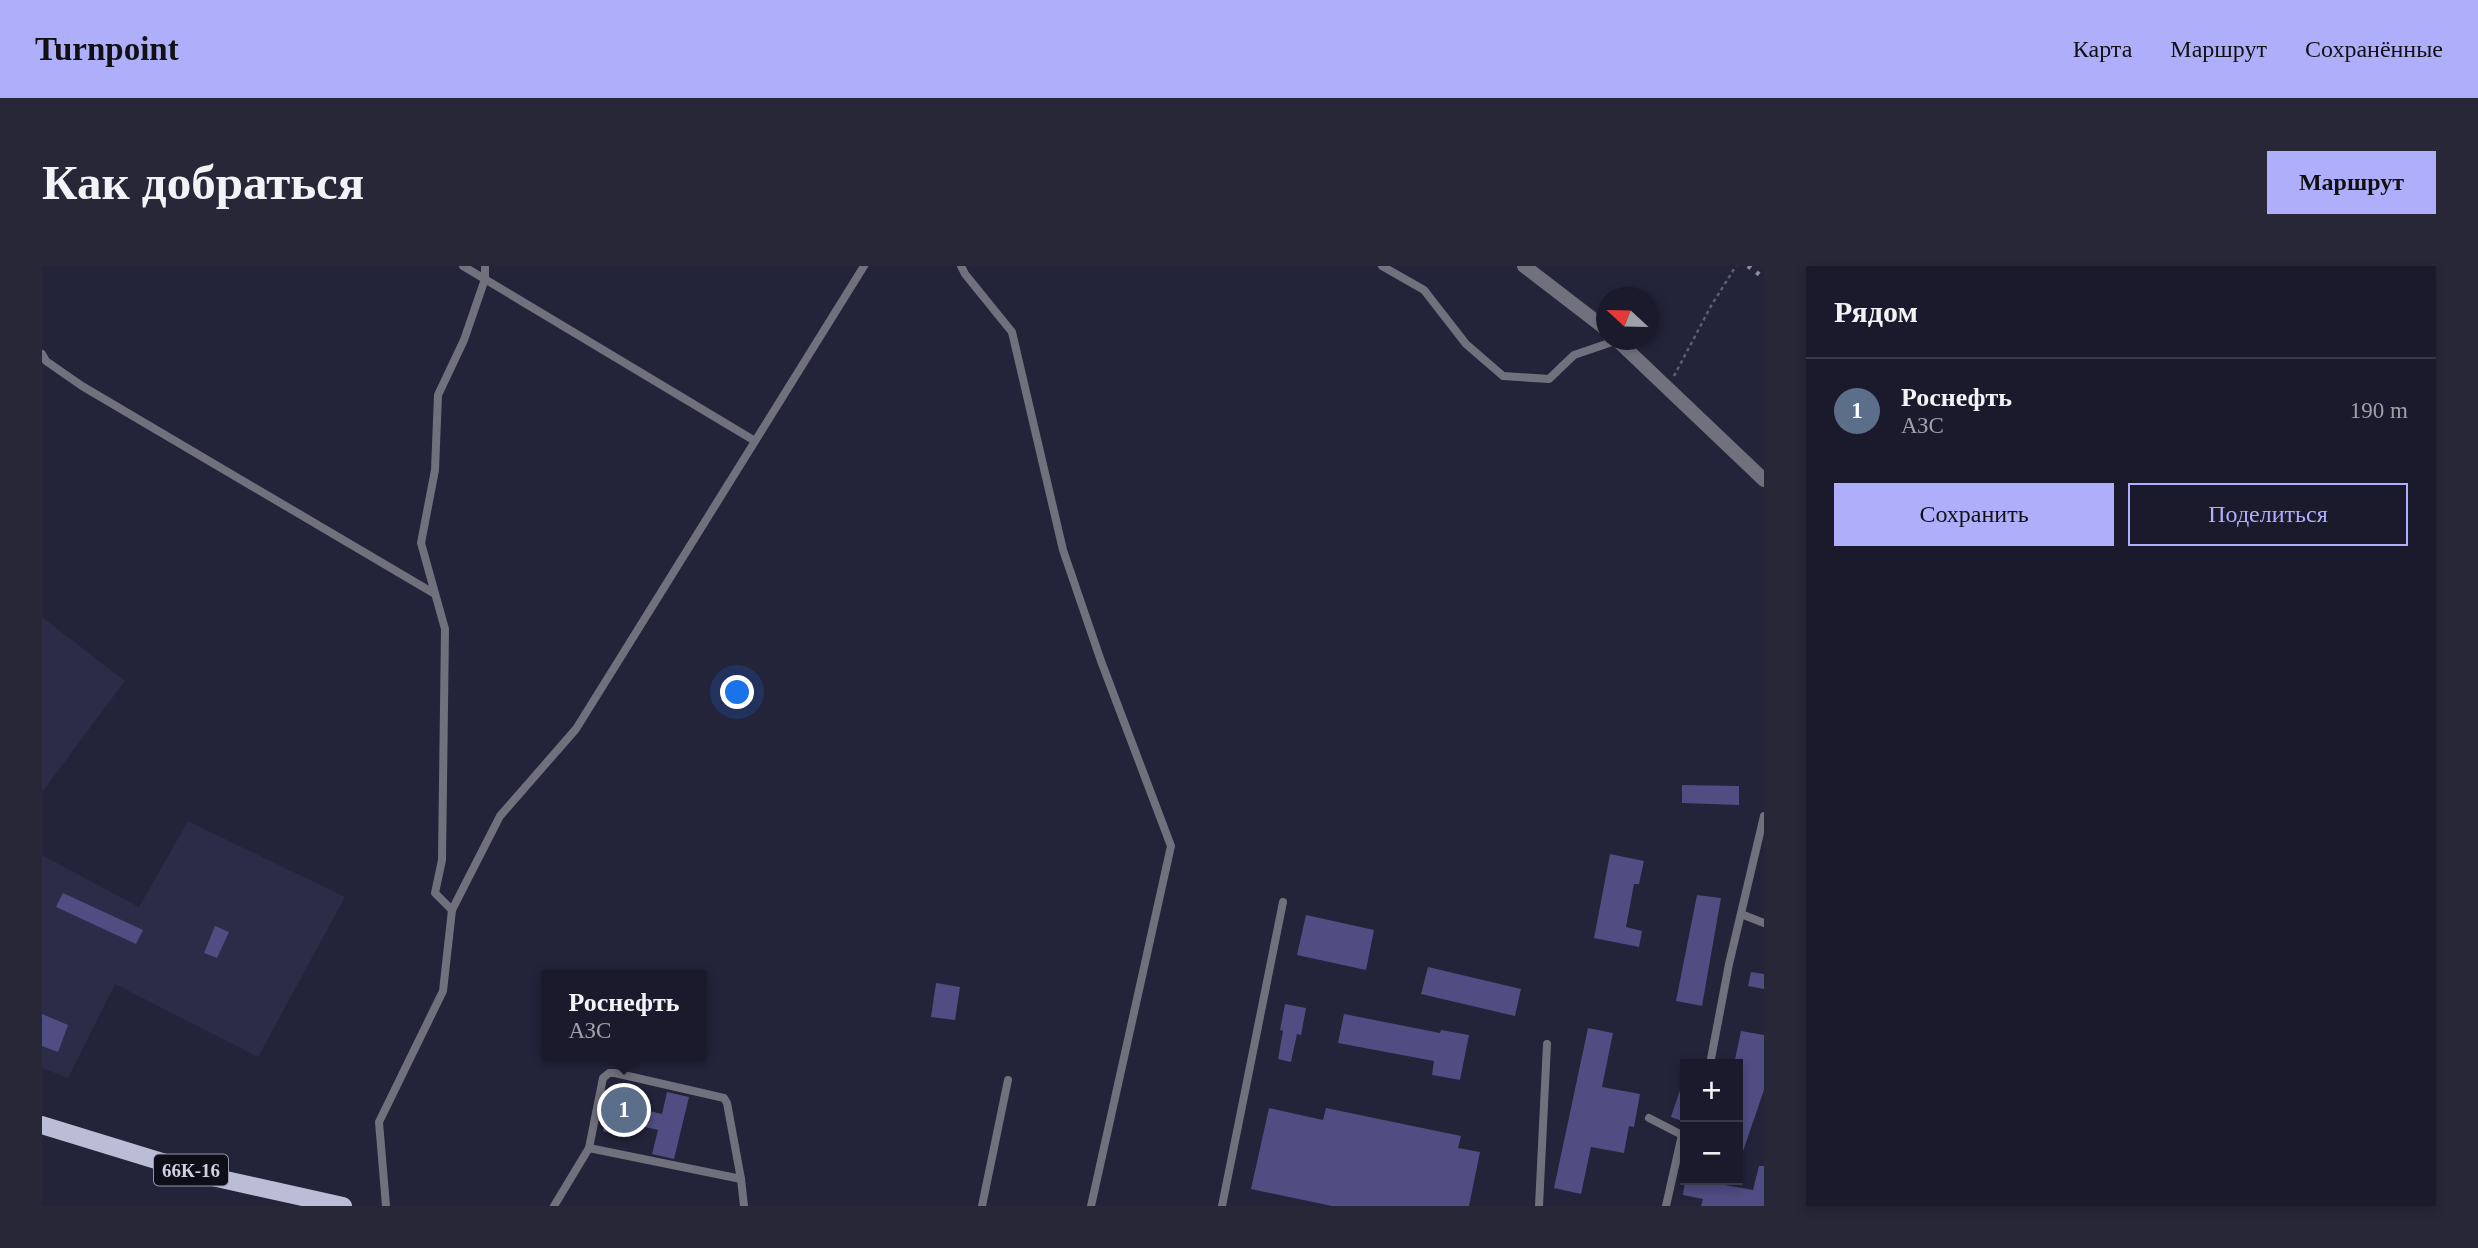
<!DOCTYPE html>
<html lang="ru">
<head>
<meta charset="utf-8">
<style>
  :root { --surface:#1a1a2c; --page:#272738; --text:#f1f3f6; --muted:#9fa1a9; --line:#383848; --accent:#afaefa }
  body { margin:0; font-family:"Times New Roman",serif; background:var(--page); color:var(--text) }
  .controls { position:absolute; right:21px; bottom:21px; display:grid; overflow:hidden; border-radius:0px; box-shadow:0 4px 10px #0003 }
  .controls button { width:63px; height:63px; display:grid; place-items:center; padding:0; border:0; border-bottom:2px solid var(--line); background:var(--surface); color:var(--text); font:35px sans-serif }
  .compass { position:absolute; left:1554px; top:21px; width:63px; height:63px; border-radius:50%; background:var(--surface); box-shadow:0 4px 10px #0003; rotate:292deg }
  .you { position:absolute; left:696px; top:427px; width:24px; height:24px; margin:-18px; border:5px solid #fff; border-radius:50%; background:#1a73e8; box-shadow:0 0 0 10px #1a73e833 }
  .badge { display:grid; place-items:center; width:46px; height:46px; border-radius:50%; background:var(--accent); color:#fff; font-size:23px; font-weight:700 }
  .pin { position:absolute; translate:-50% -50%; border:4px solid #fff; box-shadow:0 2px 7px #0006 }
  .popup { position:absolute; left:500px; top:704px; width:164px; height:91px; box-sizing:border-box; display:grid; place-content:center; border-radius:0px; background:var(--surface); filter:drop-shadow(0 2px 5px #0005); font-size:23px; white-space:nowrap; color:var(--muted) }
  .popup b { font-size:26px; color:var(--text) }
  .popup::after { content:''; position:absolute; left:50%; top:100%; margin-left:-14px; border:14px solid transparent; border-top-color:var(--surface) }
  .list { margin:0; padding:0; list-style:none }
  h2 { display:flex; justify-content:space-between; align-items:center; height:91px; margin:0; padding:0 28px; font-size:30px }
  h2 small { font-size:23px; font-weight:400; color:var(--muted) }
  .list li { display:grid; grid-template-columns:46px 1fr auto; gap:21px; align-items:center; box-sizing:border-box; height:105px; padding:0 28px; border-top:2px solid var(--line) }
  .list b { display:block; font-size:26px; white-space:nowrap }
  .list p { margin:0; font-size:23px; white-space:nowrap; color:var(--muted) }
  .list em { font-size:23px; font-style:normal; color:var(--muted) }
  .actions { display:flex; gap:14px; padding:21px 28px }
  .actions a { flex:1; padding:16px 0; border:2px solid var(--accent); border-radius:0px; text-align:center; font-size:24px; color:var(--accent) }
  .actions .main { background:var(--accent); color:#111 }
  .map { position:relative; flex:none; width:1722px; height:940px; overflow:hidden; border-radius:0px }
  header { display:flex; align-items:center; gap:42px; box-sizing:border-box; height:98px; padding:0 35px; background:var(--accent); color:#111 }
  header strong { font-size:33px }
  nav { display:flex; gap:38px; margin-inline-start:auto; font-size:24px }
  .intro { display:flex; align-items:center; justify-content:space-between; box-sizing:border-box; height:168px; padding:0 42px }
  h1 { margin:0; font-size:49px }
  .button { padding:18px 32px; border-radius:0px; background:var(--accent); color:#111; font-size:24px; font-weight:700 }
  main { display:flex; gap:42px; padding:0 42px }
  aside { flex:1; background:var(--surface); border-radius:0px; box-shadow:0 4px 10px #0003 }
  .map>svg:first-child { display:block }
</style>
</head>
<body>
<header>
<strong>Turnpoint</strong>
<nav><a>Карта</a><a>Маршрут</a><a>Сохранённые</a></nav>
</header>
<div class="intro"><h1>Как добраться</h1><a class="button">Маршрут</a></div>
<main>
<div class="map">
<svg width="1722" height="940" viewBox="0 0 1722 940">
  <rect width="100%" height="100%" fill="#23233a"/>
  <!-- built -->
  <g fill="#2c2b48">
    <polygon points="0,351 83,415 0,526"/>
    <polygon points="146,555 303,631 216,791 73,718 26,812 0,802 0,589 97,641"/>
  </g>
  <!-- building -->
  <g fill="#4f4d82">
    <polygon points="1640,519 1697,520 1697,539 1640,537"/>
    <polygon points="1568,588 1602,595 1597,618 1592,618 1584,661 1600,665 1597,681 1552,672"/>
    <polygon points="21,627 101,664 94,678 14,641"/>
    <polygon points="1655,629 1679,632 1660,740 1634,735"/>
    <polygon points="1264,649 1332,664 1324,704 1255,689"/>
    <polygon points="173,660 187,666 175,692 162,687"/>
    <polygon points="1386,701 1479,723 1473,750 1379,728"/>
    <polygon points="1709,706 1722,708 1722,723 1706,720"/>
    <polygon points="894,717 918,721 913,754 889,751"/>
    <polygon points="1243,738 1264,742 1259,769 1255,768 1249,796 1236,793 1241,765 1238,764"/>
    <polygon points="0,748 26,759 16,786 0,780"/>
    <polygon points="1302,748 1398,767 1399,764 1427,769 1418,814 1390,809 1392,795 1296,777"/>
    <polygon points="1546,762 1571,767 1560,821 1598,828 1592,861 1587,860 1582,887 1549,881 1539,928 1512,922"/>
    <polygon points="1699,765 1722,769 1722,824 1698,894 1696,894 1696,844 1701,827 1696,826 1696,798 1692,798"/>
    <polygon points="1641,815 1643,815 1643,856 1629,851"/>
    <polygon points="572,818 598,825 594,842 620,848 625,826 647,831 632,893 610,888 616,864 590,858 587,871 561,865"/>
    <polygon points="1227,842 1281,854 1284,842 1419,870 1416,882 1438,886 1427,940 1290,940 1209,923"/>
    <polygon points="1717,900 1722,900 1722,940 1659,940 1661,933 1641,929 1643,914 1667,914 1666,916 1711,924"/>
  </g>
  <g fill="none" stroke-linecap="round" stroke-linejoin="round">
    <!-- path -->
    <polyline stroke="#5f5f74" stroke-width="2.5" stroke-dasharray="3.5 3.5" stroke-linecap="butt" points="1632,110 1669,40 1694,0"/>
    <!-- lane -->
    <g stroke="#70717d" stroke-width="8">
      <polyline points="421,0 713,175"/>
      <polyline points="919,0 923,8 970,66 1021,284 1059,395 1129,580 1049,940"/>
      <polyline points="1340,0 1382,24 1424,78 1461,110 1507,113 1532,89 1576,74"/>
      <polyline points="0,88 4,95 40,120 393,328"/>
      <polyline points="410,644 393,627 400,594 403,363 379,277 393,204 396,129 422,74 443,13 443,0"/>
      <polyline points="1699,648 1722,657"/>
      <polyline points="1668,798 1687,698 1722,550"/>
      <polyline points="1607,852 1640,869 1624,940"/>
      <polyline points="547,882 561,812 567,807 573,807 682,832 685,837 699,913"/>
      <polyline points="344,940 337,856 401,725 410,644 458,550 534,463 822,0"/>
      <polyline points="512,940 547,882 699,913 702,940"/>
      <polyline points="940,940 966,814"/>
      <polyline points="1180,940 1241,636"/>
      <polyline points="1497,940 1505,778"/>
    </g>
    <!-- street -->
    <g stroke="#70717d" stroke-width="14">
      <polyline points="1482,0 1564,63"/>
      <polyline points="1575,74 1722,214"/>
    </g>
    <!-- primary -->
    <polyline stroke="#bbbcd6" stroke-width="18" points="0,859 166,910 301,940"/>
    <!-- rail -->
    <polyline stroke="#8c8c9f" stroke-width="4.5" stroke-dasharray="3.5 7" stroke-linecap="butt" points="1706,0 1722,12"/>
  </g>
  <g text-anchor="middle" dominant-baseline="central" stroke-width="7" stroke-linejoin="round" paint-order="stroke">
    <!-- shield labels -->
    <rect fill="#0e0e18" stroke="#9696a4" stroke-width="2" x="112" y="888.5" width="74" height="31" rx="5"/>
    <g font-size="19" font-weight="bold" fill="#d0d0e0">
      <text x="149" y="904">66К-16</text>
    </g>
  </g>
</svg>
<div class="controls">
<button>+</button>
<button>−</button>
</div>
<svg class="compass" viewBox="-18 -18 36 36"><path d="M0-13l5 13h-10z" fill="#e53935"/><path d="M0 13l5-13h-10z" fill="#9fa1a9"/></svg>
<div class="you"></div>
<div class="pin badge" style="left:582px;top:844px;background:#5c6f8a">1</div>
<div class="popup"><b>Роснефть</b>АЗС</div>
</div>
<aside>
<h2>Рядом<small></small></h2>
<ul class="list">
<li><span class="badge" style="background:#5c6f8a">1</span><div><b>Роснефть</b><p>АЗС</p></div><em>190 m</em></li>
</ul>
<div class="actions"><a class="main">Сохранить</a><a>Поделиться</a></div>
</aside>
</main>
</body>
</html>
